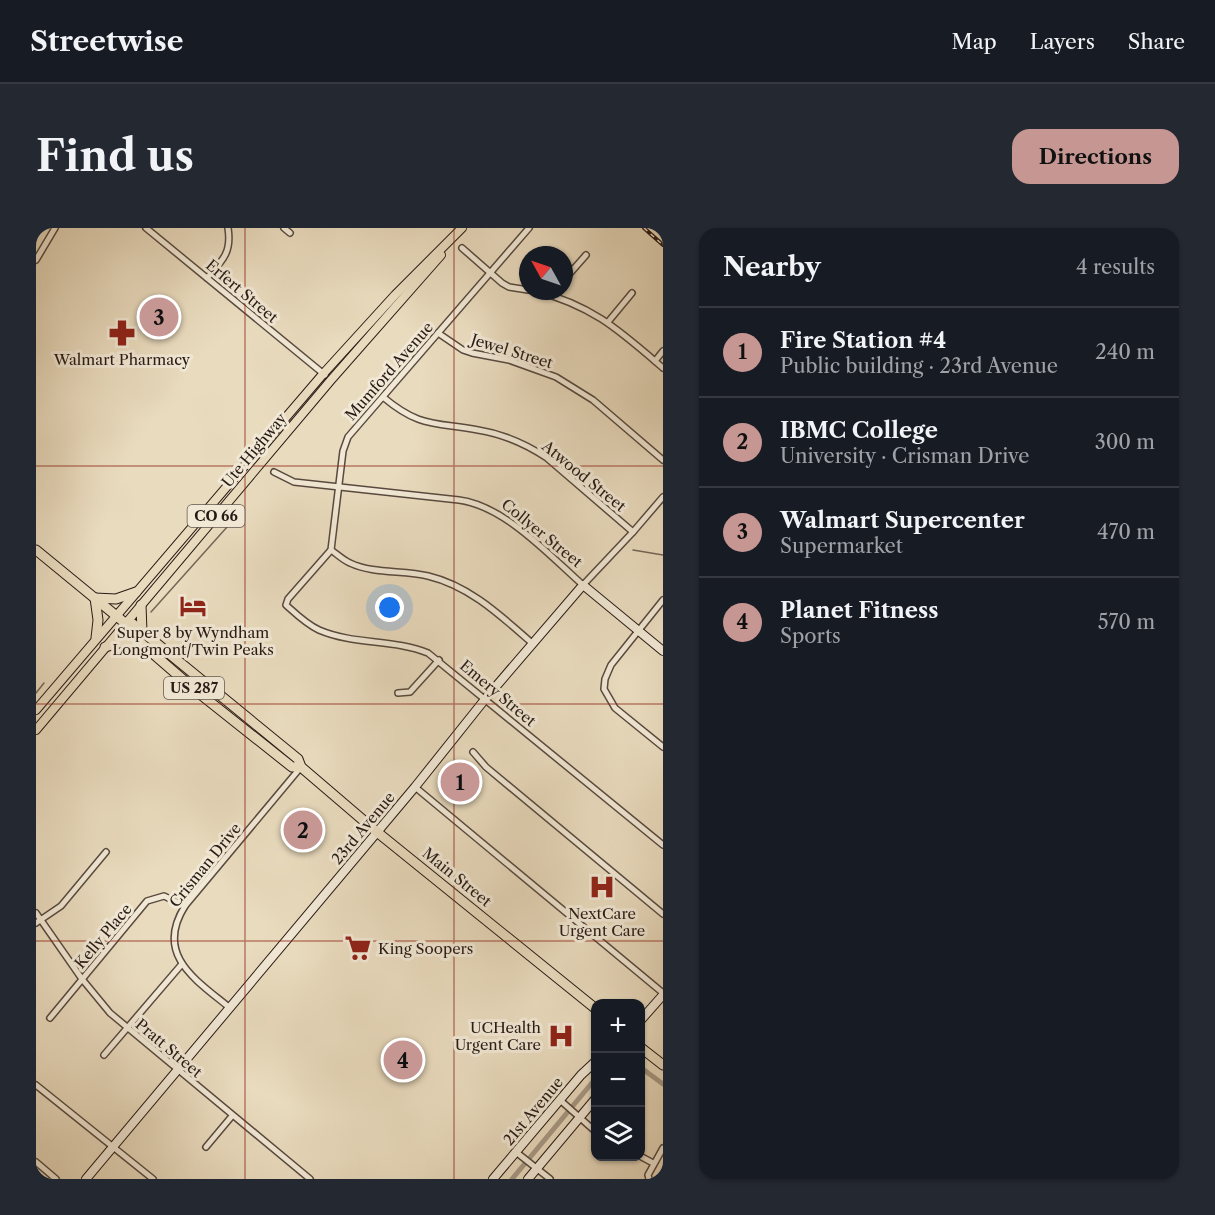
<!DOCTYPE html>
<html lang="en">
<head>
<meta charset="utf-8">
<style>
  :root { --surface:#171b24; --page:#242831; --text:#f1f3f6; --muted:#9ea1a6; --line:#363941; --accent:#c59692 }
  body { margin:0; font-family:"Libre Caslon Text",serif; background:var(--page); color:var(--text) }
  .controls { position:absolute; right:18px; bottom:18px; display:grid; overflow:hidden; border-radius:12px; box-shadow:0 2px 4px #0004 }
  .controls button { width:54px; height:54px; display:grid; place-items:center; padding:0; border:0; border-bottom:2px solid var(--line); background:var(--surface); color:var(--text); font:30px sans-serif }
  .compass { position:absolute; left:483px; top:18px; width:54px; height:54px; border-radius:50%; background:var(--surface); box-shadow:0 2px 4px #0004; rotate:310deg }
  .you { position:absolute; left:354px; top:380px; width:21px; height:21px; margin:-15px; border:4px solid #fff; border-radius:50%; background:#1a73e8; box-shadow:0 0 0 9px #1a73e833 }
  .badge { display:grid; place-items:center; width:39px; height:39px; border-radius:50%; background:var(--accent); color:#111; font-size:20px; font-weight:700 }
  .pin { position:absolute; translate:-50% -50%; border:3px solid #fff; box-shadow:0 2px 6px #0006 }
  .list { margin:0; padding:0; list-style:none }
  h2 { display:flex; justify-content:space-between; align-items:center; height:78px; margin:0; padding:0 24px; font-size:26px }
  h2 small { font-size:20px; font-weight:400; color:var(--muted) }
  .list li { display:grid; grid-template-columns:39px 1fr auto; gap:18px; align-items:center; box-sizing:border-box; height:90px; padding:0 24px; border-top:2px solid var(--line) }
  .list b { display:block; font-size:22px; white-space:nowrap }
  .list p { margin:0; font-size:20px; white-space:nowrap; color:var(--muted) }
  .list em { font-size:20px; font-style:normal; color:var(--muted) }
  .icon { flex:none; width:33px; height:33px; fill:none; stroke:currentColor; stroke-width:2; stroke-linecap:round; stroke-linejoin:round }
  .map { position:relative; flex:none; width:627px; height:951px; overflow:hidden; border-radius:18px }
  header { display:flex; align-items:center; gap:36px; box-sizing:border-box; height:84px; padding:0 30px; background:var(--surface); border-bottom:2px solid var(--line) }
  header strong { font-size:28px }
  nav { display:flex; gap:33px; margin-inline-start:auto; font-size:21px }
  .intro { display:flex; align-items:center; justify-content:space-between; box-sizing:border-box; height:144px; padding:0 36px }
  h1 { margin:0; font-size:42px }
  .button { padding:15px 27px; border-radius:18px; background:var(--accent); color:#111; font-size:21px; font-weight:700 }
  main { display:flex; gap:36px; padding:0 36px }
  aside { flex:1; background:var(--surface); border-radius:18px; box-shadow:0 2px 4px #0004 }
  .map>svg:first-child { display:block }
</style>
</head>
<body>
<header>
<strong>Streetwise</strong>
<nav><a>Map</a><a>Layers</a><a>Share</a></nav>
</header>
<div class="intro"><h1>Find us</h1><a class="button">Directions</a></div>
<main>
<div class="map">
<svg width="627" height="951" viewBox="0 0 627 951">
  <rect width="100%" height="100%" fill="#e9dbbe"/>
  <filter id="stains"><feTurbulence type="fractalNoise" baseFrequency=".00333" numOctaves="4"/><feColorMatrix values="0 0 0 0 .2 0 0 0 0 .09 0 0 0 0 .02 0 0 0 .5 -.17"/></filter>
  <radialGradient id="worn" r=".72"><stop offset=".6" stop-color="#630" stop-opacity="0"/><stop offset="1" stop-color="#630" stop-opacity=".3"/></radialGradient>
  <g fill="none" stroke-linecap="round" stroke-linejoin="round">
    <!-- stream -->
    <g stroke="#746658" stroke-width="1.5">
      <polyline points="597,322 627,327"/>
      <polyline points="115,384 200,289"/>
      <polyline points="0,465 8,455"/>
    </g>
    <!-- canal -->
    <g stroke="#a79985" stroke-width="5">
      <polyline points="604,839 627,856"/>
      <polyline points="476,951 560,850"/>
    </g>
    <!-- street casing -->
    <g stroke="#584a3f" stroke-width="8">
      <g id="street">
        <polyline points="110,0 289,147"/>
        <polyline points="248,0 254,5"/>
        <path d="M493 0 312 209 307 223 295 322 252 371 250 377C260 386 270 396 283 402 318 417 358 411 392 425L627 617"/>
        <polyline points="426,20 466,55 473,59 492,62"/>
        <polyline points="0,32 19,0"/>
        <path d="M171 50C186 33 196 25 192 0"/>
        <polyline points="528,52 550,27"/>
        <path d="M499 63C556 77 584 103 627 140"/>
        <polyline points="572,94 596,65"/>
        <polyline points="402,105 427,122 436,125 473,132 520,149 557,172 627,232"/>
        <polyline points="619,133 627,123"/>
        <path d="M347 169C384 200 398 194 442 202 467 206 490 216 511 230L597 304"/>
        <path d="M238 244 258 254 423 272C469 278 513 327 547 357L597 304 627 269"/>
        <path d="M295 322C301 326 307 332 314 335 337 346 367 342 392 348 434 358 465 388 496 415"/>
        <polyline points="627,372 575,437 569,451 568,461 579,480 627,519"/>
        <polyline points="362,465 374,464 403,432"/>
        <polyline points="437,524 450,539 627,686"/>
        <polyline points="379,559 627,765"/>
        <polyline points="0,685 46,751 74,785 274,951"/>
        <polyline points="0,695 25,678 70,624"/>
        <path d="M194 780C160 752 118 727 149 678L265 539"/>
        <polyline points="14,790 111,673 128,668 149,678"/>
        <polyline points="68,827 146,736"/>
        <polyline points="0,857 117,951"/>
        <polyline points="524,872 560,904"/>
        <polyline points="170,919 196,888"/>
        <polyline points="480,924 514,951"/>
        <polyline points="604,928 617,935"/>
        <polyline points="0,934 20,951"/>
        <polyline points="613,951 612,947 627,920"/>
      </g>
    </g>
    <!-- secondary casing -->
    <g stroke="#271a15" stroke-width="10">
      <g id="secondary">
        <polyline points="604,793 627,767"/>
        <polyline points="50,951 379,559 450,470 547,357 627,423"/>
        <polyline points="457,951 545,847 560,833"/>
        <polyline points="492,951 560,870"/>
      </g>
    </g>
    <!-- primary casing -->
    <g stroke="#271a15" stroke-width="10">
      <g id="primary">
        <polyline points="0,482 287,146 359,67 426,0"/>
        <polyline points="0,502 295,152 405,27"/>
      </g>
    </g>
    <!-- highway casing -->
    <g stroke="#271a15" stroke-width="11">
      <g id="highway">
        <polyline points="0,322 89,395 97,396 262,531 265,539 341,604 560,781"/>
        <polyline points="59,370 80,371 100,364"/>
        <polyline points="59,370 62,392 60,410"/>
        <polyline points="105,377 106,404"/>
        <polyline points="89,395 91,403 159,462 256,539 265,539"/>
        <polyline points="69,419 87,414 105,416"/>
        <polyline points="604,819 627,837"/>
      </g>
    </g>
    <!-- street -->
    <use href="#street" stroke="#f1e8d5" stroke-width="5"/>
    <!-- secondary -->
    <use href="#secondary" stroke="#f1e8d5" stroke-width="8"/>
    <!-- primary -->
    <use href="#primary" stroke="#e9dbbe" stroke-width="8"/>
    <!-- highway -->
    <use href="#highway" stroke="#e9dbbe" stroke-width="9"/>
    <!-- rail casing -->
    <g stroke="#271a15" stroke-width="4">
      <polyline id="rail" points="608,0 627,17"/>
    </g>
    <!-- rail -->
    <use href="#rail" stroke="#f1e8d5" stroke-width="1.5" stroke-dasharray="4.5" stroke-linecap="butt"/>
  </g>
  <!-- grid -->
  <path fill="none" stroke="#8f2418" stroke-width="1.5" stroke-opacity="0.55" d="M209 0V951M418 0V951M0 238H627M0 476H627M0 713H627"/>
  <!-- icons -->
  <defs>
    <g id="pharmacy-bare" transform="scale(2.07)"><path d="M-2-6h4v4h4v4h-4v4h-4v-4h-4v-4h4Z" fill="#8f2418" stroke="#f1e8d5" stroke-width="2.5" paint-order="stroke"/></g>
    <g id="hotel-bare" transform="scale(2.07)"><path d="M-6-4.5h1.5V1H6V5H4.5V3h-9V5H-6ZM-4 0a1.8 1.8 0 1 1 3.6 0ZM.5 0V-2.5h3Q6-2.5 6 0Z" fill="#8f2418" stroke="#f1e8d5" stroke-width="2.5" paint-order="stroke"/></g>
    <g id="hospital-bare" transform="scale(2.07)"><path d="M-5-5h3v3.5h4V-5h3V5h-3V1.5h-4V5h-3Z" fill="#8f2418" stroke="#f1e8d5" stroke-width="2.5" paint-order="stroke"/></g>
    <g id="supermarket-bare" transform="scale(2.07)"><path d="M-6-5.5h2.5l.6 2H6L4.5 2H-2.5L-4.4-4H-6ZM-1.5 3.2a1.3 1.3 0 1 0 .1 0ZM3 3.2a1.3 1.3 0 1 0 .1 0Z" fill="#8f2418" stroke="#f1e8d5" stroke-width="2.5" paint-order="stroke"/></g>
  </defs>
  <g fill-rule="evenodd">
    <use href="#pharmacy-bare" x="86" y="105"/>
    <use href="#hotel-bare" x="157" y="378"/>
    <use href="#hospital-bare" x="566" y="659"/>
    <use href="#supermarket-bare" x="322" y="720"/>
    <use href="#hospital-bare" x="525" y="808"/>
  </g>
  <g text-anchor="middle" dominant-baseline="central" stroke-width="6" stroke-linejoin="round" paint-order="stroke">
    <!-- shield labels -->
    <g fill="#f1e8d5" stroke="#64584f" stroke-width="1.5">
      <rect x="151.5" y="277" width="57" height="22" rx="4.5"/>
      <rect x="128" y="449" width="60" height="22" rx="4.5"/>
    </g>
    <g font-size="14" font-weight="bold" fill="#271a15">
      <text x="180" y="288">CO 66</text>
      <text x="158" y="460">US 287</text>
    </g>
    <!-- street labels -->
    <g font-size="15" fill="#271a15" stroke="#f1e8d5">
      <text transform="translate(206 63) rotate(40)">Erfert Street</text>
      <text transform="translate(476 123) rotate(17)">Jewel Street</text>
      <text transform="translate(353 143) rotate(-49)">Mumford Avenue</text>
      <text transform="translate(218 222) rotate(-50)">Ute Highway</text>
      <text transform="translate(548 248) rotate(39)">Atwood Street</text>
      <text transform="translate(506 305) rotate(39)">Collyer Street</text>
      <text transform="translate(462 465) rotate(40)">Emery Street</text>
      <text transform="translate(327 600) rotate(-50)">23rd Avenue</text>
      <text transform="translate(169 637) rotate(-51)">Crisman Drive</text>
      <text transform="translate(421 649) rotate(39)">Main Street</text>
      <text transform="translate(67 708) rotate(-50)">Kelly Place</text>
      <text transform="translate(133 820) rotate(40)">Pratt Street</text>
      <text transform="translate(497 883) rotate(-50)">21st Avenue</text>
    </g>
    <!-- poi labels -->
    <g font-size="15" fill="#271a15" stroke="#f1e8d5">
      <text x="86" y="131">Walmart Pharmacy</text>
      <text x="157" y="404">Super 8 by Wyndham<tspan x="157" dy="17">Longmont/Twin Peaks</tspan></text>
      <text x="566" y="685">NextCare<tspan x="566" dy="17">Urgent Care</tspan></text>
      <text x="342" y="720" text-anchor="start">King Soopers</text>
      <text x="505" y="799" text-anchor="end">UCHealth<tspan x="505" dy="17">Urgent Care</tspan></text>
    </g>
  </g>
  <rect width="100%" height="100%" filter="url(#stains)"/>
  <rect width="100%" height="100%" fill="url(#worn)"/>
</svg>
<div class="controls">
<button>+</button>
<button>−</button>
<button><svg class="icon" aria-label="layers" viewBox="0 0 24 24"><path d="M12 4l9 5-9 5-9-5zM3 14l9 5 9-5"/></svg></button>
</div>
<svg class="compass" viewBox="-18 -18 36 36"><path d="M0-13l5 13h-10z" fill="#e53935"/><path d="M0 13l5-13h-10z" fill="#9ea1a6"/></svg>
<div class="you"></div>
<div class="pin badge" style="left:424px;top:554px">1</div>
<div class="pin badge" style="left:267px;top:602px">2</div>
<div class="pin badge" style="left:123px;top:89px">3</div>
<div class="pin badge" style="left:367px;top:832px">4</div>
</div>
<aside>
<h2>Nearby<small>4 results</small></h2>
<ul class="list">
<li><span class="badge">1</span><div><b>Fire Station #4</b><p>Public building · 23rd Avenue</p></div><em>240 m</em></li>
<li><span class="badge">2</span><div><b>IBMC College</b><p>University · Crisman Drive</p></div><em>300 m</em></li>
<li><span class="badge">3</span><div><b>Walmart Supercenter</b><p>Supermarket</p></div><em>470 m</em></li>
<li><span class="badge">4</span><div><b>Planet Fitness</b><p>Sports</p></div><em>570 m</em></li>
</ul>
</aside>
</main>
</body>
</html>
